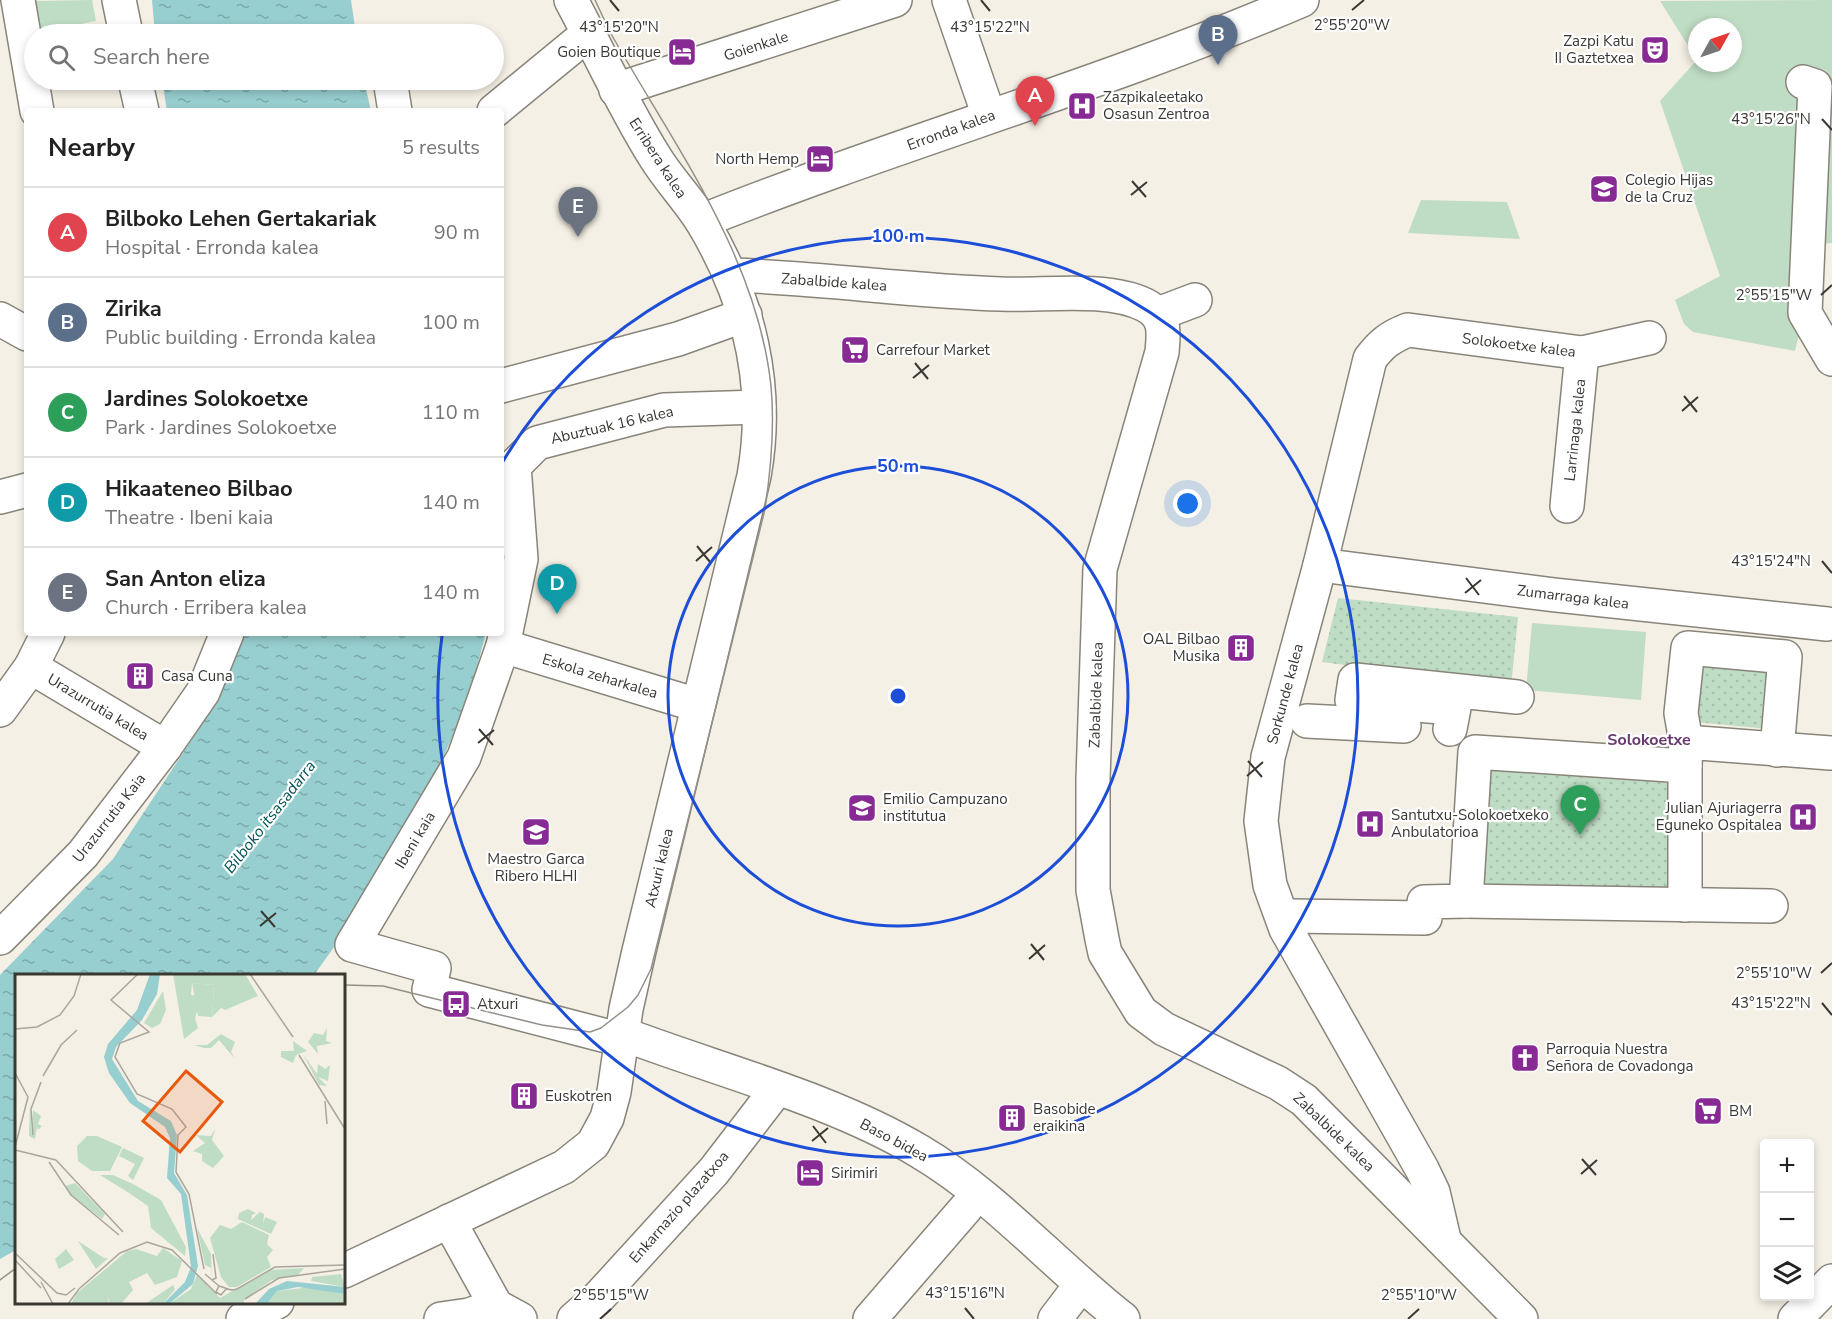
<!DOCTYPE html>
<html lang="en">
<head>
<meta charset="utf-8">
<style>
  :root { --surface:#fff; --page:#f6f6f6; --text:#222; --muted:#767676; --line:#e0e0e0; --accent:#db2777 }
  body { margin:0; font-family:"Nunito Sans",sans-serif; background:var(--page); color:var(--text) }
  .controls { position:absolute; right:18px; bottom:18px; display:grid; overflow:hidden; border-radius:6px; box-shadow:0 3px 9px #0003 }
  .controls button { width:54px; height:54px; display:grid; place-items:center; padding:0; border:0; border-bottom:2px solid var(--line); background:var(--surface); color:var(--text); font:30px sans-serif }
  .compass { position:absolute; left:1688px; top:18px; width:54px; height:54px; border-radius:50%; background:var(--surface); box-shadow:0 3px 9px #0003; rotate:50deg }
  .you { position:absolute; left:1188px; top:504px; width:21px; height:21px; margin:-15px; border:4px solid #fff; border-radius:50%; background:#1a73e8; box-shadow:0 0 0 9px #1a73e833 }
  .badge { display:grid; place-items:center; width:39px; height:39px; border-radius:50%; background:var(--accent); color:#fff; font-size:20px; font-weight:700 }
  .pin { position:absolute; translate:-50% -50px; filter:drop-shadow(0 2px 3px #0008) }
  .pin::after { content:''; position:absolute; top:32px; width:21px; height:18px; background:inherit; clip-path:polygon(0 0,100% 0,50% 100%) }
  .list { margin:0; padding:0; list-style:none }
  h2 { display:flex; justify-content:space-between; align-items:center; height:78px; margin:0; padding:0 24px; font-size:26px }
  h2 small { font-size:20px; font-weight:400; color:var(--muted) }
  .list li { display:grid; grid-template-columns:39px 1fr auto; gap:18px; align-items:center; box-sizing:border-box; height:90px; padding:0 24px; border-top:2px solid var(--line) }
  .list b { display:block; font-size:22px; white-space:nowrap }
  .list p { margin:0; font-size:20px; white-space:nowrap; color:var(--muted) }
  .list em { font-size:20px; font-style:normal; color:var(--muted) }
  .icon { flex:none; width:33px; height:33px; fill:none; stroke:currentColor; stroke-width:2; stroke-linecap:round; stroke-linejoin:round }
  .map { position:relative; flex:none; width:1832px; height:1319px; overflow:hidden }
  .search { position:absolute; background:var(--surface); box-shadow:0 3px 9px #0003; left:24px; top:24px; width:480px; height:66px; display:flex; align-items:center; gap:15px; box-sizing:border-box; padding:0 21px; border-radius:33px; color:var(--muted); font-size:22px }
  .panel { position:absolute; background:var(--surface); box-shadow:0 3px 9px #0003; left:24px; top:108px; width:480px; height:528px; border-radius:6px }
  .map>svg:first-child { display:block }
</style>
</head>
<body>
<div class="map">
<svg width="1832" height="1319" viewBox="0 0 1832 1319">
  <defs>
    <pattern id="park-dots" width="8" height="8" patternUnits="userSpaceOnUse" patternTransform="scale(1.5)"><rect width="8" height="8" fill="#bfdcc4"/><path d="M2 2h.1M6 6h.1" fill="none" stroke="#a5bea9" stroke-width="1.8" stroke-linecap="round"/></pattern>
    <pattern id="water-ripples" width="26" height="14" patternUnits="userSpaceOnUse" patternTransform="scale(1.5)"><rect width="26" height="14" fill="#97cecf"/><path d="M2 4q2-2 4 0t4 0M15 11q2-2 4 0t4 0" fill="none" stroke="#7ca8a9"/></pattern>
  </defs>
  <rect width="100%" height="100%" fill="#f5f0e5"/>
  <!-- green -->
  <g fill="#bfdcc4" fill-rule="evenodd">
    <polygon points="92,0 96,21 41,32 36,1"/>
    <path d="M1832 0V243L1820 244 1795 351 1693 332 1684 324 1675 300 1720 276 1660 101 1697 60 1660 1ZM1697 27H1733V63H1697Z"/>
    <polygon points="1421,200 1507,202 1520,239 1408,233"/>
    <polygon points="1532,623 1646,632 1641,700 1526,690"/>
  </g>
  <!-- park -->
  <g fill="url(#park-dots)">
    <polygon points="1338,598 1518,617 1511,687 1322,662"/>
    <polygon points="1699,655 1775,662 1769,729 1694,722"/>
    <polygon points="1487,766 1679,784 1671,892 1484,886"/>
  </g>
  <!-- water -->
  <g fill="url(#water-ripples)">
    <polygon points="152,0 351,0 356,34 155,34"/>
    <polygon points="162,80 364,80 371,111 167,111"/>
    <polygon points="243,633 486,633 466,707 429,788 342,936 314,975 16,976 16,1250 0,1259 0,975 113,859 212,709"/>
  </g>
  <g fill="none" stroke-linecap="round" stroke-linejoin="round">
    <!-- minor casing -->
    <g stroke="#89847a" stroke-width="36">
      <g id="minor">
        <polyline points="18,0 37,111"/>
        <polyline points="119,0 126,34"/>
        <polyline points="949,0 989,116"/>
        <polyline points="135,80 142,111"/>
        <polyline points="390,80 395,111"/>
        <polyline points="1803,82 1815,86 1805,313 1832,359"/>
        <polyline points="616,90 895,0"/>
        <polyline points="494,111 589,33"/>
        <path d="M702 221C900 142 1106 84 1302 0"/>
        <path d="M732 275C821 278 911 291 1001 294 1043 296 1107 286 1145 305 1166 316 1164 332 1162 352L1100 569 1093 779V890L1102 939 1105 953 1141 1012 1164 1029 1278 1083 1304 1100 1521 1319"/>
        <polyline points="1158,314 1195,300"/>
        <polyline points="0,319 27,334"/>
        <polyline points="501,386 678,339 745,315"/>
        <polyline points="0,497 27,490"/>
        <polyline points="1567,506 1582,353"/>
        <polyline points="1320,565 1555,595 1827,624"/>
        <polyline points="503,646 697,705"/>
        <polyline points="31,667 165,747"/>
        <polyline points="0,710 31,667 48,633"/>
        <polyline points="1307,721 1404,726"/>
        <polyline points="1450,729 1454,708 1352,700 1355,680 1517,697"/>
        <polyline points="1686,742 1681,713 1688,648 1785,657 1777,750"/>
        <polyline points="1466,901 1771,906"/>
        <polyline points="1685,905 1685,766"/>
        <polyline points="1292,916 1425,918 1424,902 1466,901 1475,752 1685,766 1686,742 1830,753"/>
        <polyline points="0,938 83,854 165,747 203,692 227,633"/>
        <path d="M623 1034C718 1070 832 1099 919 1151 995 1196 1054 1265 1123 1319"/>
        <polyline points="622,1040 429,990 434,968 352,945 464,757 503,646 521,559 514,466 537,443 664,410 759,407"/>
        <polyline points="449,1221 496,1306 520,1319"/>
        <path d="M1444 1239 1433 1192 1422 1169 1286 929 1270 885 1261 821 1268 757 1320 565 1370 359C1381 344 1390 337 1408 330L1582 353 1649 338"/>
        <path d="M344 1271 564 1167 593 1144 607 1118 614 1092 626 1009 639 951 754 476C770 386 749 300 703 223 689 200 669 180 655 157 623 106 599 52 571 0"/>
        <polyline points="243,1319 277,1302"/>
        <polyline points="441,1319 469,1315 496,1306"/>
        <polyline points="574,1319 597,1299 714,1171 777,1089"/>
        <polyline points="870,1319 966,1208"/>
        <polyline points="1055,1319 1080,1286"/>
        <polyline points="1795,1319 1832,1281"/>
      </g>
    </g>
    <!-- minor -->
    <use href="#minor" stroke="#fff" stroke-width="33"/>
    <!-- tram -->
    <g stroke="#949088" stroke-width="1.5">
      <path d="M344 985 383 986 542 1025 590 1032 601 1028 628 1007 638 995 651 969 765 509C771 469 775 428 771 386 757 255 673 144 610 32L595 0"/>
      <polyline points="0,1280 16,1268"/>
    </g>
  </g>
  <!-- ticks -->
  <path fill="none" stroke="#3a3833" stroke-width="2" d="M610 0 619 11M981 0 990 11M1352 10 1364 0M1822 119 1832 130M1132 181 1146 197M1131 195 1147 182M1821 295 1832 285M915 363 928 379M913 378 929 365M1684 396 1697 412M1682 411 1698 397M697 546 710 562M696 561 712 547M1822 561 1832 573M1466 578 1479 595M1465 593 1481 580M479 729 493 745M478 743 494 730M1248 761 1262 777M1247 776 1263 762M261 911 275 927M260 926 276 913M1031 944 1044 960M1029 959 1045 945M1821 973 1832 963M1822 1003 1832 1015M813 1126 826 1143M812 1141 828 1128M1582 1159 1596 1175M1581 1174 1597 1160M965 1308 974 1319M600 1319 611 1309M1408 1319 1419 1309"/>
  <!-- distance rings -->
  <g fill="none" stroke="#1d4ed8" stroke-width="3">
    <circle cx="898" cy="696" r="230"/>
    <path d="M502 463A460 460 0 1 1 442 636"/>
  </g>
  <!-- icons -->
  <defs>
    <g id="theatre-square" transform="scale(1.5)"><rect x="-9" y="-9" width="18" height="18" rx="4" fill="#882a94" stroke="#fff"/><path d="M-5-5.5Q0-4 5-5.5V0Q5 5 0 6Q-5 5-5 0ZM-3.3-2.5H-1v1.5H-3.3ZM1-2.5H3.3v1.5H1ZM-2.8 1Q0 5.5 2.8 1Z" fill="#fff"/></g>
    <g id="hotel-square" transform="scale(1.5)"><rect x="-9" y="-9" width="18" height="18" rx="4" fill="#882a94" stroke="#fff"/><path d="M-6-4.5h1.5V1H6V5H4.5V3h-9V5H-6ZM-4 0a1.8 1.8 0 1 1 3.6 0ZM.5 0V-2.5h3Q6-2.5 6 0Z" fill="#fff"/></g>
    <g id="hospital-square" transform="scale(1.5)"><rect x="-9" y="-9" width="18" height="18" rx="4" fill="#882a94" stroke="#fff"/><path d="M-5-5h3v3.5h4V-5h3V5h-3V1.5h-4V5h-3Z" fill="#fff"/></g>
    <g id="school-square" transform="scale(1.5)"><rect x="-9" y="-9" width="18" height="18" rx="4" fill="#882a94" stroke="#fff"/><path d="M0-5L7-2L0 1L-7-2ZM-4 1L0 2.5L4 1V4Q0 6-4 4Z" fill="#fff"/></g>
    <g id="supermarket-square" transform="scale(1.5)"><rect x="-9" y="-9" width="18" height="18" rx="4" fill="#882a94" stroke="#fff"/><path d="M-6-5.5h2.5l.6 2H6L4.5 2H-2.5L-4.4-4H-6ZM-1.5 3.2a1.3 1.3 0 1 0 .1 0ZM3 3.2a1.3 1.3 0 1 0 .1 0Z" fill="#fff"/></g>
    <g id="building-square" transform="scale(1.5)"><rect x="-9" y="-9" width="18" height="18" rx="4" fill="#882a94" stroke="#fff"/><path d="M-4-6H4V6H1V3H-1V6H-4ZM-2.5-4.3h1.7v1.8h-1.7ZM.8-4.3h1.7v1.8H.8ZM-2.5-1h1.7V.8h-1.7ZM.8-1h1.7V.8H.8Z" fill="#fff"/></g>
    <g id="university-square" transform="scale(1.5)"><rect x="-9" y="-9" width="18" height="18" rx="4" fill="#882a94" stroke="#fff"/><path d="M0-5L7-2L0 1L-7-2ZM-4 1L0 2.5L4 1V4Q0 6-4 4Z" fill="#fff"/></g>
    <g id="bus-square" transform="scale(1.5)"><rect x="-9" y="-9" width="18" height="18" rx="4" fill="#882a94" stroke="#fff"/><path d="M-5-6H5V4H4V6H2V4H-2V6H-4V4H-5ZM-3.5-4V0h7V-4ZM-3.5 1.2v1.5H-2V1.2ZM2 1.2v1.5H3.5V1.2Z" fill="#fff"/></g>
    <g id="church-square" transform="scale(1.5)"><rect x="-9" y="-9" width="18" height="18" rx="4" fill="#882a94" stroke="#fff"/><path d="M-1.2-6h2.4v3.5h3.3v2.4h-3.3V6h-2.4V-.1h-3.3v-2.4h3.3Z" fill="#fff"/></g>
  </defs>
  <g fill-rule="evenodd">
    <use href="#theatre-square" x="1655" y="50"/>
    <use href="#hotel-square" x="682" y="52"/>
    <use href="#hospital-square" x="1082" y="106"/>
    <use href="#hotel-square" x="820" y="159"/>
    <use href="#school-square" x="1604" y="189"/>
    <use href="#supermarket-square" x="855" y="350"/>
    <use href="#building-square" x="1241" y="648"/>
    <use href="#building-square" x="140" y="676"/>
    <use href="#university-square" x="862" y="808"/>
    <use href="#hospital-square" x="1803" y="817"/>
    <use href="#hospital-square" x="1370" y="824"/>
    <use href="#school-square" x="536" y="832"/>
    <use href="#bus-square" x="456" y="1004"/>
    <use href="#church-square" x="1525" y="1058"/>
    <use href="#building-square" x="524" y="1096"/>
    <use href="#supermarket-square" x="1708" y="1111"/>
    <use href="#building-square" x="1012" y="1118"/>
    <use href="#hotel-square" x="810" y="1173"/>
  </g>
  <g text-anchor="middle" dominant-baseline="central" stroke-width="4.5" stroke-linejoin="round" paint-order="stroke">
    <!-- poi labels -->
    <g font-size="15" fill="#3a3833" stroke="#fff" text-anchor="start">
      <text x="1634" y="41" text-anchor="end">Zazpi Katu<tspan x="1634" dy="17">II Gaztetxea</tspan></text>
      <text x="661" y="52" text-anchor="end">Goien Boutique</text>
      <text x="1103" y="97">Zazpikaleetako<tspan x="1103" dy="17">Osasun Zentroa</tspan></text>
      <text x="799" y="159" text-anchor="end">North Hemp</text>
      <text x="1625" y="180">Colegio Hijas<tspan x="1625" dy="17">de la Cruz</tspan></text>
      <text x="876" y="350">Carrefour Market</text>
      <text x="1220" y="639" text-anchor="end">OAL Bilbao<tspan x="1220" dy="17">Musika</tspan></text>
      <text x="161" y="676">Casa Cuna</text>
      <text x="883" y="799">Emilio Campuzano<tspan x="883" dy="17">institutua</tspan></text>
      <text x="1782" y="808" text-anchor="end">Julian Ajuriagerra<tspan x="1782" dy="17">Eguneko Ospitalea</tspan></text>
      <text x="1391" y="815">Santutxu-Solokoetxeko<tspan x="1391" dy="17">Anbulatorioa</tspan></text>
      <text x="536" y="859" text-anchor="middle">Maestro Garca<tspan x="536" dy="17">Ribero HLHI</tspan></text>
      <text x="477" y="1004">Atxuri</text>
      <text x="1546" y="1049">Parroquia Nuestra<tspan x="1546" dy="17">Señora de Covadonga</tspan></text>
      <text x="545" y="1096">Euskotren</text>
      <text x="1033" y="1109">Basobide<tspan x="1033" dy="17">eraikina</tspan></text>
      <text x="1729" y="1111">BM</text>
      <text x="831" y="1173">Sirimiri</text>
    </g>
    <!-- street labels -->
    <g font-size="15" fill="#3a3833" stroke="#fff">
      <text transform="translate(756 46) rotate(-18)">Goienkale</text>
      <text transform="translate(951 130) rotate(-20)">Erronda kalea</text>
      <text transform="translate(658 158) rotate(57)">Erribera kalea</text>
      <text transform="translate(834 282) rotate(4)">Zabalbide kalea</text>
      <text transform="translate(1519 345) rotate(7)">Solokoetxe kalea</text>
      <text transform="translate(612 425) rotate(-13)">Abuztuak 16 kalea</text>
      <text transform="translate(1575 430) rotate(-84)">Larrinaga kalea</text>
      <text transform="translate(1573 597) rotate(7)">Zumarraga kalea</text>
      <text transform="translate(600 676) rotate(17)">Eskola zeharkalea</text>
      <text transform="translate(1285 694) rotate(-75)">Sorkunde kalea</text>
      <text transform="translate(1096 695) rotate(-88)">Zabalbide kalea</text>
      <text transform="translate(98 707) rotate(31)">Urazurrutia kalea</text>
      <text transform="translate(109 818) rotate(-52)">Urazurrutia Kaia</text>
      <text transform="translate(415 840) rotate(-59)">Ibeni kaia</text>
      <text transform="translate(659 868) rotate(-77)">Atxuri kalea</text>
      <text transform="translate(1334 1132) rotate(44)">Zabalbide kalea</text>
      <text transform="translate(894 1140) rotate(28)">Baso bidea</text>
      <text transform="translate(679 1207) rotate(-49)">Enkarnazio plazatxoa</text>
    </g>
    <!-- neighbourhood labels -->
    <g font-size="16" font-weight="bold" fill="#66386c" stroke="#fff">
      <text x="1649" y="740">Solokoetxe</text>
    </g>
    <!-- water labels -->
    <g font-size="16" font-style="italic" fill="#005456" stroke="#fff">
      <text transform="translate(270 817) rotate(-52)">Bilboko itsasadarra</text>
    </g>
  </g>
  <!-- overview -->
  <g transform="translate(15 974)">
    <rect width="330" height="330" fill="#f5f0e5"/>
    <path d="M177 9 199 11 197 43 183 42ZM288 80 302 100 303 90 310 95 315 91 313 107 303 103 312 112 304 111ZM15 128 17 162 18 136 26 142 23 150 27 152 23 156 22 153 20 165 14 162Z" fill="#bfdcc4"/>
    <path d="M312 54 311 67 317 69 302 72 303 80 293 68 299 59 308 61ZM118 210 146 226 171 273 170 282 136 254 133 232 114 219ZM148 274 167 287 162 303 140 311 132 299 114 308 118 316 106 330H95L92 321 94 330H56L62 319 112 277 121 275 142 282ZM297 313 330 320V330H252L262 317Z" fill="#bfdcc4"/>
    <path d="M158 0H230L243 22 210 36 206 34 197 43 199 11 177 9 176 21 181 22V30L184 31 180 44 183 54 169 65ZM148 17 151 36 145 50 137 54 129 49ZM206 60 220 68 216 78 220 85 204 66 196 74H189L179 71H192ZM278 67 292 77 281 81 278 89 266 83V77H279ZM200 155 197 166 209 182 198 194 187 187V180L178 177 190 169 181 161 196 162ZM72 162H82L107 173 95 197H77L63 187 62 172ZM108 174 129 184 118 206 113 202 120 190 104 182ZM85 201H98L118 210 114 219ZM60 209 90 240 87 245 55 220 50 212ZM233 235 241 239 237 241 236 246 245 238 249 240 248 251 250 243 262 248 256 260 223 245 224 239ZM227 248 254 261 252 270 258 276 252 283 256 293 222 313H214L206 303 195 264 205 251 216 255ZM182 254 196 280 197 306 196 294 190 291ZM63 267 89 284H93L81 295ZM51 275 59 286 44 295 40 285ZM289 294 283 301 257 306 229 326V330H154L176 315 182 301 205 324 255 296ZM326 300 330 313 296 307 297 303ZM158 311 160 315 148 330H130Z" fill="#bfdcc4"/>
    <path d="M135 0H145L142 20 127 46 101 73 97 85 123 127 156 147 162 161 159 199 172 221 183 292 178 310 154 330H148L170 308 176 293 166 220 152 204 155 164 150 153 115 129 94 99 89 83 93 70 122 36ZM272 307 330 313V320L283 313 262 317 252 330H240L254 315Z" fill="#97cecf"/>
    <path fill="none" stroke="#aaa69e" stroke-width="1.5" d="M123 0 96 26 134 58 105 69 100 83 122 120 157 135 171 153 163 161 161 198 174 220 189 295M235 0 278 63M0 55 22 53 45 41 59 22 66 0M284 81 330 155M0 99 13 123 0 173M28 102 46 71 62 56M310 127 312 150M18 161 16 135 26 108M0 176 41 186M41 186 108 258M34 188 56 221 104 261M0 279 42 319 51 321 60 314M0 286 26 314M190 300 204 312M197 306 201 304 198 280M26 308 38 330M216 316 204 312 201 318 206 321 211 315 218 316 222 315 260 293 330 291M230 325 264 304 330 295M53 330 64 315 105 279 132 268 157 276 202 320M280 330H315"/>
    <path fill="#e8590c" fill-opacity="0.15" stroke="#e8590c" stroke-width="3" d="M171 97 207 128 165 178 128 147Z"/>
    <rect width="330" height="330" fill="none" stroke="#3a3833" stroke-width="3"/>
  </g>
  <g font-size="15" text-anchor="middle" fill="#3a3833" stroke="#fff" stroke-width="4.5" stroke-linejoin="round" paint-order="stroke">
    <text x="1352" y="30">2°55'20"W</text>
    <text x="619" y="32">43°15'20"N</text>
    <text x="990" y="32">43°15'22"N</text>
    <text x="1771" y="124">43°15'26"N</text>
    <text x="1774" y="300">2°55'15"W</text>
    <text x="1771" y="566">43°15'24"N</text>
    <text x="1774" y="978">2°55'10"W</text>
    <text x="1771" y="1008">43°15'22"N</text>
    <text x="965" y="1298">43°15'16"N</text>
    <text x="611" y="1300">2°55'15"W</text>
    <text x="1419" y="1300">2°55'10"W</text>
  </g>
  <circle cx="898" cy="696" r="9" fill="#1d4ed8" stroke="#fff" stroke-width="3"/>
  <g font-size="18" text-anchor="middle" font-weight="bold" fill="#1d4ed8" stroke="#fff" stroke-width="4.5" stroke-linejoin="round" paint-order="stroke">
    <text x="898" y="242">100 m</text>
    <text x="898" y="472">50 m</text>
  </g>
</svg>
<div class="controls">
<button>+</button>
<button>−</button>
<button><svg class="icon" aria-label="layers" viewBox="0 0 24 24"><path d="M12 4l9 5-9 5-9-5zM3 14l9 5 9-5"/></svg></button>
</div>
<svg class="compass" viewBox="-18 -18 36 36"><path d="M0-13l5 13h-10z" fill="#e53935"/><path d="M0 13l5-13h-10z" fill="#767676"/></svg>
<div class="you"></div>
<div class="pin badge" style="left:1035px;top:126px;background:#e0444e">A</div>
<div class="pin badge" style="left:1218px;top:65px;background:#5c6f8a">B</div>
<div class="pin badge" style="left:1580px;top:835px;background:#2e9e5b">C</div>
<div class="pin badge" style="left:557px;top:614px;background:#0f9aa8">D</div>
<div class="pin badge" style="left:578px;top:237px;background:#6b7280">E</div>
<div class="search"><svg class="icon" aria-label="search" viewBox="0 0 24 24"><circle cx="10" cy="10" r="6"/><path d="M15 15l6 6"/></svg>Search here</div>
<section class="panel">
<h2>Nearby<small>5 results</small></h2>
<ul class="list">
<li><span class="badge" style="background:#e0444e">A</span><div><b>Bilboko Lehen Gertakariak</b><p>Hospital · Erronda kalea</p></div><em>90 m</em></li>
<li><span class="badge" style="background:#5c6f8a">B</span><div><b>Zirika</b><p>Public building · Erronda kalea</p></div><em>100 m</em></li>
<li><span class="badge" style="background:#2e9e5b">C</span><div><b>Jardines Solokoetxe</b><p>Park · Jardines Solokoetxe</p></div><em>110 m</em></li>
<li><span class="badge" style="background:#0f9aa8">D</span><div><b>Hikaateneo Bilbao</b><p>Theatre · Ibeni kaia</p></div><em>140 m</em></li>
<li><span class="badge" style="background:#6b7280">E</span><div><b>San Anton eliza</b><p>Church · Erribera kalea</p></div><em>140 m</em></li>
</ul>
</section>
</div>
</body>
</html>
